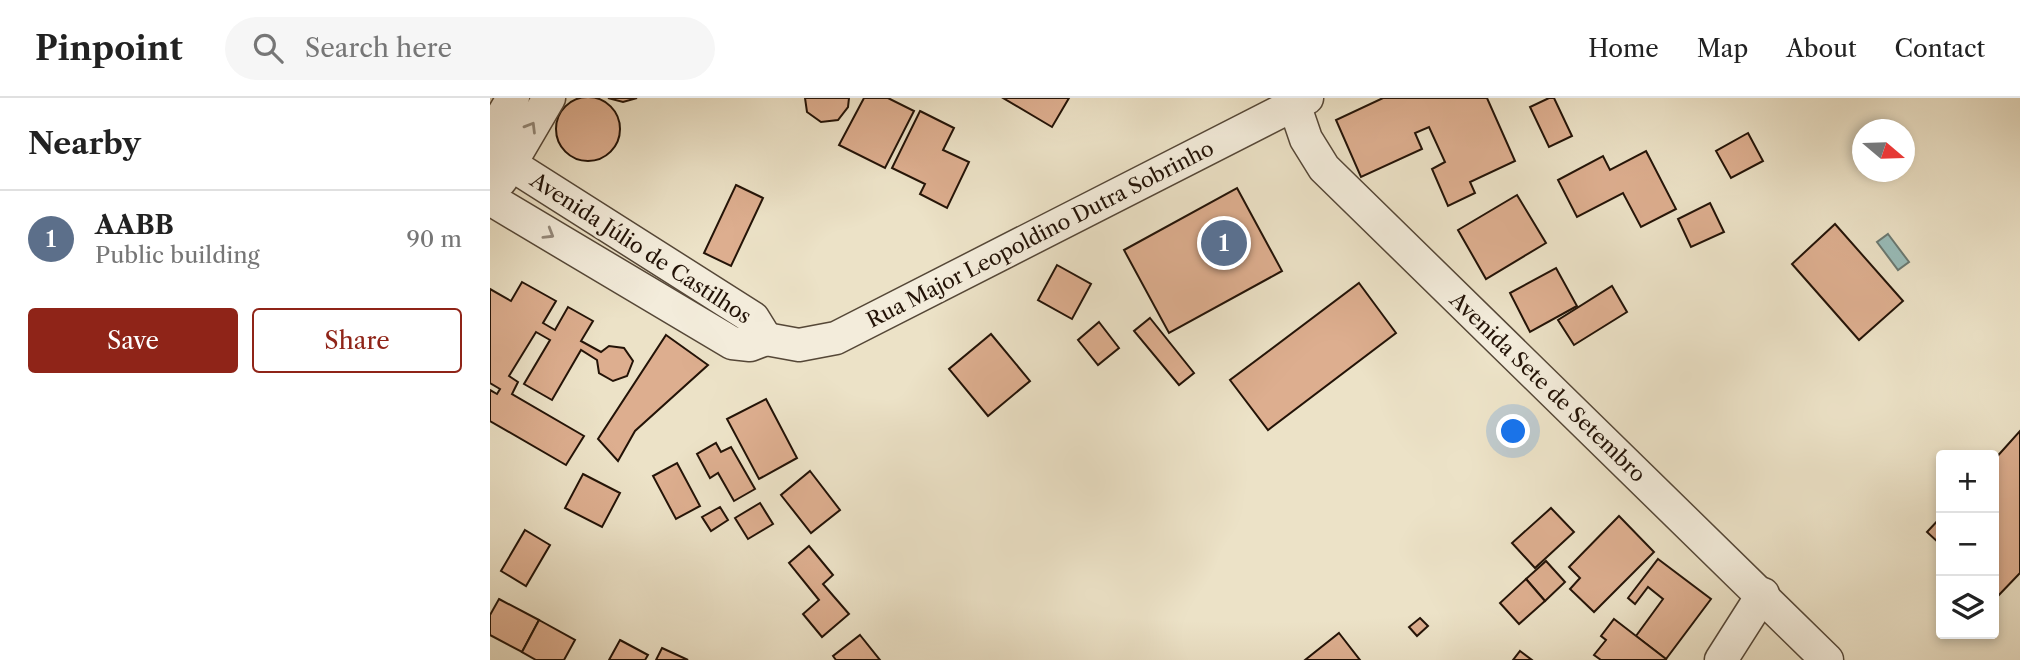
<!DOCTYPE html>
<html lang="en">
<head>
<meta charset="utf-8">
<style>
  :root { --surface:#fff; --page:#f6f6f6; --text:#222; --muted:#767676; --line:#e0e0e0; --accent:#8f2418 }
  body { margin:0; font-family:"Libre Caslon Text",serif; background:var(--page); color:var(--text) }
  .controls { position:absolute; right:21px; bottom:21px; display:grid; overflow:hidden; border-radius:7px; box-shadow:0 4px 10px #0003 }
  .controls button { width:63px; height:63px; display:grid; place-items:center; padding:0; border:0; border-bottom:2px solid var(--line); background:var(--surface); color:var(--text); font:35px sans-serif }
  .compass { position:absolute; left:1362px; top:21px; width:63px; height:63px; border-radius:50%; background:var(--surface); box-shadow:0 4px 10px #0003; rotate:109deg }
  .you { position:absolute; left:1024px; top:334px; width:24px; height:24px; margin:-18px; border:5px solid #fff; border-radius:50%; background:#1a73e8; box-shadow:0 0 0 10px #1a73e833 }
  .badge { display:grid; place-items:center; width:46px; height:46px; border-radius:50%; background:var(--accent); color:#fff; font-size:23px; font-weight:700 }
  .pin { position:absolute; translate:-50% -50%; border:4px solid #fff; box-shadow:0 2px 7px #0006 }
  .list { margin:0; padding:0; list-style:none }
  h2 { display:flex; justify-content:space-between; align-items:center; height:91px; margin:0; padding:0 28px; font-size:30px }
  h2 small { font-size:23px; font-weight:400; color:var(--muted) }
  .list li { display:grid; grid-template-columns:46px 1fr auto; gap:21px; align-items:center; box-sizing:border-box; height:98px; padding:0 28px; border-top:2px solid var(--line) }
  .list b { display:block; font-size:26px; white-space:nowrap }
  .list p { margin:0; font-size:23px; white-space:nowrap; color:var(--muted) }
  .list em { font-size:23px; font-style:normal; color:var(--muted) }
  .actions { display:flex; gap:14px; padding:21px 28px }
  .actions a { flex:1; padding:16px 0; border:2px solid var(--accent); border-radius:7px; text-align:center; font-size:24px; color:var(--accent) }
  .actions .main { background:var(--accent); color:#fff }
  .icon { flex:none; width:38px; height:38px; fill:none; stroke:currentColor; stroke-width:2; stroke-linecap:round; stroke-linejoin:round }
  .map { position:relative; flex:none; width:1530px; height:562px; overflow:hidden }
  header { display:flex; align-items:center; gap:42px; box-sizing:border-box; height:98px; padding:0 35px; background:var(--surface); border-bottom:2px solid var(--line) }
  header strong { font-size:33px }
  nav { display:flex; gap:38px; margin-inline-start:auto; font-size:24px }
  .search { width:490px; height:63px; background:var(--page); display:flex; align-items:center; gap:18px; box-sizing:border-box; padding:0 24px; border-radius:38px; color:var(--muted); font-size:26px }
  main { display:flex }
  aside { flex:1; background:var(--surface) }
  .map>svg:first-child { display:block }
</style>
</head>
<body>
<header>
<strong>Pinpoint</strong>
<div class="search"><svg class="icon" aria-label="search" viewBox="0 0 24 24"><circle cx="10" cy="10" r="6"/><path d="M15 15l6 6"/></svg>Search here</div>
<nav><a>Home</a><a>Map</a><a>About</a><a>Contact</a></nav>
</header>
<main>
<aside>
<h2>Nearby<small></small></h2>
<ul class="list">
<li><span class="badge" style="background:#5c6f8a">1</span><div><b>AABB</b><p>Public building</p></div><em>90 m</em></li>
</ul>
<div class="actions"><a class="main">Save</a><a>Share</a></div>
</aside>
<div class="map">
<svg width="1530" height="562" viewBox="0 0 1530 562">
  <rect width="100%" height="100%" fill="#ece2c7"/>
  <filter id="stains"><feTurbulence type="fractalNoise" baseFrequency=".00286" numOctaves="4"/><feColorMatrix values="0 0 0 0 .2 0 0 0 0 .09 0 0 0 0 .02 0 0 0 .5 -.17"/></filter>
  <radialGradient id="worn" r=".72"><stop offset=".6" stop-color="#630" stop-opacity="0"/><stop offset="1" stop-color="#630" stop-opacity=".3"/></radialGradient>
  <!-- water -->
  <polygon fill="#99bdba" stroke="#6a7972" stroke-width="2" points="1398,136 1419,164 1408,172 1387,144"/>
  <!-- building -->
  <g fill="#ddae8f" stroke="#231307" stroke-width="2">
    <circle cx="98" cy="31" r="32"/>
    <polygon points="118,0 147,0 133,4"/>
    <polygon points="315,0 359,0 358,9 348,22 331,24 317,14"/>
    <polygon points="374,0 398,0 424,13 395,70 349,47"/>
    <polygon points="513,0 579,0 562,29"/>
    <polygon points="893,0 997,0 1025,63 980,84 985,95 958,108 942,71 955,64 939,29 925,35 932,51 871,79 846,22"/>
    <polygon points="1059,0 1064,0 1082,38 1059,49 1040,9"/>
    <polygon points="430,13 464,30 453,52 479,64 457,110 430,96 435,86 402,70"/>
    <polygon points="1258,35 1273,63 1241,80 1226,53"/>
    <polygon points="1156,53 1186,111 1151,129 1133,95 1087,119 1068,82 1113,58 1120,72"/>
    <polygon points="246,87 273,100 241,168 214,155"/>
    <polygon points="747,90 792,173 679,235 634,152"/>
    <polygon points="1027,97 1056,145 996,181 968,132"/>
    <polygon points="1220,105 1234,134 1201,149 1188,121"/>
    <polygon points="1345,126 1413,203 1369,242 1302,166"/>
    <polygon points="567,167 601,186 582,221 548,202"/>
    <polygon points="1066,170 1087,208 1040,234 1020,195"/>
    <polygon points="32,184 66,203 53,225 65,232 78,209 103,223 91,243 111,254 119,248 134,250 143,263 137,278 123,283 109,275 107,262 91,252 62,302 34,286 60,242 46,234 19,278 28,284 22,296 94,338 76,367 0,323 0,292 7,296 10,291 0,285 0,191 21,203"/>
    <polygon points="869,185 906,235 778,332 740,282"/>
    <polygon points="1122,188 1137,214 1084,247 1068,222"/>
    <polygon points="660,220 704,275 689,287 644,233"/>
    <polygon points="609,224 629,250 608,267 588,242"/>
    <polygon points="501,236 540,283 498,318 459,271"/>
    <polygon points="176,237 218,267 145,333 128,363 108,341"/>
    <polygon points="276,301 307,360 269,381 237,321"/>
    <polygon points="1530,333 1530,475 1507,499 1504,496 1504,362"/>
    <polygon points="226,345 231,354 241,349 265,391 244,403 228,375 220,380 207,356"/>
    <polygon points="187,365 210,408 186,421 163,378"/>
    <polygon points="320,373 350,412 321,435 291,397"/>
    <polygon points="93,376 130,395 112,429 75,410"/>
    <polygon points="270,405 283,426 258,441 245,420"/>
    <polygon points="230,409 238,422 221,433 212,419"/>
    <polygon points="1061,410 1084,434 1045,470 1022,445"/>
    <polygon points="1129,418 1164,454 1104,514 1080,491 1090,480 1079,469"/>
    <polygon points="1451,419 1451,447 1437,434"/>
    <polygon points="35,432 60,447 36,488 11,473"/>
    <polygon points="319,448 343,477 333,486 359,516 332,539 313,516 329,502 299,465"/>
    <polygon points="1168,461 1221,501 1176,561 1146,538 1173,501 1158,489 1145,506 1138,500"/>
    <polygon points="1056,463 1075,484 1055,503 1036,481"/>
    <polygon points="1036,481 1055,503 1029,526 1010,505"/>
    <polygon points="9,501 49,522 32,554 0,537 0,517"/>
    <polygon points="930,520 938,528 927,538 919,529"/>
    <polygon points="1124,521 1176,561 1175,562 1111,562 1104,557 1116,542 1111,538"/>
    <polygon points="49,522 85,542 74,562 46,562 32,554"/>
    <polygon points="849,535 870,562 815,562"/>
    <polygon points="370,537 390,562 346,562 343,558"/>
    <polygon points="130,542 158,557 155,562 119,562"/>
    <polygon points="172,550 198,562 166,562"/>
    <polygon points="1030,553 1042,562 1023,562"/>
  </g>
  <g fill="none" stroke-linecap="round" stroke-linejoin="round">
    <!-- minor casing -->
    <g stroke="#554737" stroke-width="35">
      <g id="minor">
        <polyline points="802,0 816,41 834,70 1337,562"/>
        <polyline points="0,39 23,0"/>
        <polyline points="0,53 263,220 276,241"/>
        <polyline points="11,82 59,0"/>
        <polyline points="0,101 242,245 260,247 276,241"/>
        <polyline points="276,241 309,247 346,240 817,0"/>
        <polyline points="1231,562 1273,496"/>
      </g>
    </g>
    <!-- minor -->
    <use href="#minor" stroke="#f3ecdb" stroke-width="32"/>
  </g>
  <!-- one-way arrows -->
  <defs><path id="oneway-chevron" d="M-2-3.5L2.5 0L-2 3.5" fill="none" stroke-width="1.6" stroke-linecap="round" stroke-linejoin="round" transform="scale(1.75)"/></defs>
  <g stroke="#958a7c">
    <use href="#oneway-chevron" transform="translate(41 29) rotate(-59)"/>
    <use href="#oneway-chevron" transform="translate(59 136) rotate(31)"/>
  </g>
  <g text-anchor="middle" dominant-baseline="central" stroke-width="6" stroke-linejoin="round" paint-order="stroke">
    <!-- street labels -->
    <g font-size="21" fill="#231307" stroke="#f3ecdb">
      <text transform="translate(550 136) rotate(-27)">Rua Major Leopoldino Dutra Sobrinho</text>
      <text transform="translate(151 150) rotate(33)">Avenida Júlio de Castilhos</text>
      <text transform="translate(1058 289) rotate(44)">Avenida Sete de Setembro</text>
    </g>
  </g>
  <rect width="100%" height="100%" filter="url(#stains)"/>
  <rect width="100%" height="100%" fill="url(#worn)"/>
</svg>
<div class="controls">
<button>+</button>
<button>−</button>
<button><svg class="icon" aria-label="layers" viewBox="0 0 24 24"><path d="M12 4l9 5-9 5-9-5zM3 14l9 5 9-5"/></svg></button>
</div>
<svg class="compass" viewBox="-18 -18 36 36"><path d="M0-13l5 13h-10z" fill="#e53935"/><path d="M0 13l5-13h-10z" fill="#767676"/></svg>
<div class="you"></div>
<div class="pin badge" style="left:734px;top:145px;background:#5c6f8a">1</div>
</div>
</main>
</body>
</html>
